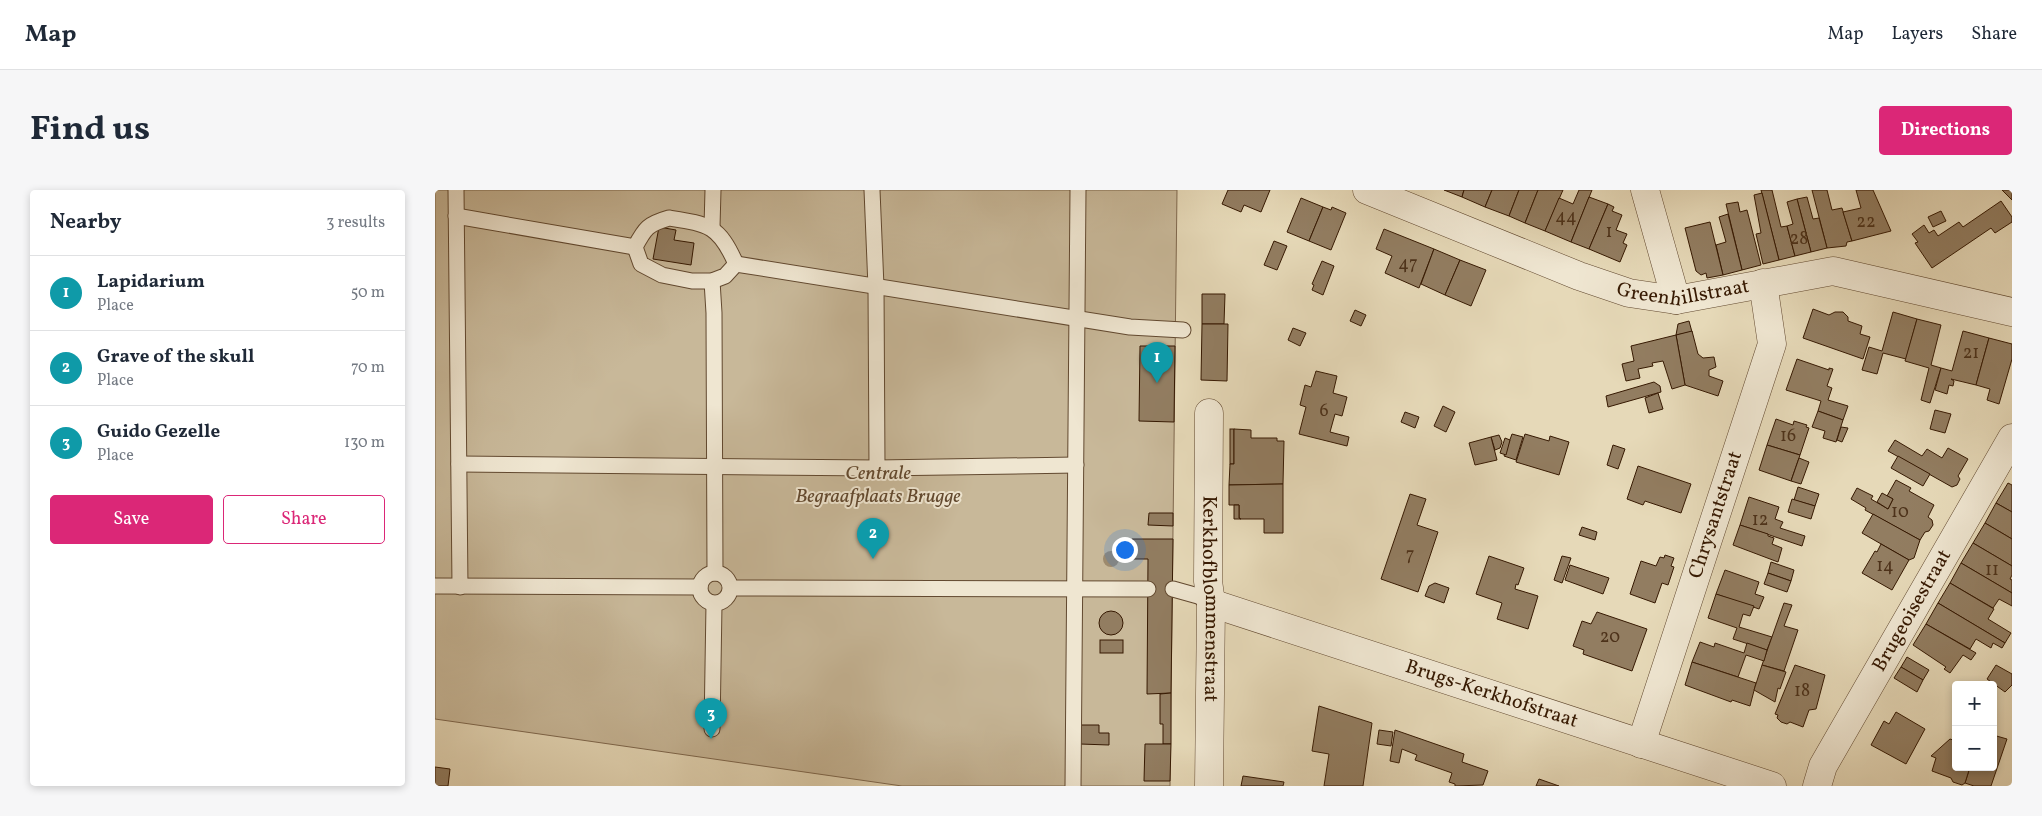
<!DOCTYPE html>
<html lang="en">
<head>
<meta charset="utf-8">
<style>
  :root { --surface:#fff; --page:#f6f6f7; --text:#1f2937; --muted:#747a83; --line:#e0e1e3; --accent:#db2777 }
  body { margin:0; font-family:Vollkorn,serif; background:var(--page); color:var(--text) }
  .controls { position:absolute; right:15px; bottom:15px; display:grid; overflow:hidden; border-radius:5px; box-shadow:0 2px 8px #0003 }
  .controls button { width:45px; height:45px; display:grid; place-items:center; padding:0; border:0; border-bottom:1px solid var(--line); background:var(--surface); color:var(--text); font:25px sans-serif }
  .you { position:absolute; left:689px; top:359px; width:18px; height:18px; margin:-12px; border:4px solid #fff; border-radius:50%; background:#1a73e8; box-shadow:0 0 0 8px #1a73e833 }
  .badge { display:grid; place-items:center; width:32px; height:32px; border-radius:50%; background:var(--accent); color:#fff; font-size:16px; font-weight:700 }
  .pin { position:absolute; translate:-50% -41px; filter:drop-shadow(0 1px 2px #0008) }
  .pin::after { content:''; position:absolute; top:26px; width:18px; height:15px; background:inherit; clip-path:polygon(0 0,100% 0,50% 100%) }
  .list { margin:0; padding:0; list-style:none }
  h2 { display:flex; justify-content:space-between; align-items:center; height:65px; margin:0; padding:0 20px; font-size:21px }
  h2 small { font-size:16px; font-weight:400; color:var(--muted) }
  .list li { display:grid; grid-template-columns:32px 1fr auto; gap:15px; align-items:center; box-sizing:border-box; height:75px; padding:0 20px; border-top:1px solid var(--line) }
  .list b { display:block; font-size:19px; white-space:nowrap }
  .list p { margin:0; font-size:16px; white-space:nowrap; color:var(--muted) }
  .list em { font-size:16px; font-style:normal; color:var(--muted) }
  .actions { display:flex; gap:10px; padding:15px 20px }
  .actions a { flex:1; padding:11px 0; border:1px solid var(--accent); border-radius:5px; text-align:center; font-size:18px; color:var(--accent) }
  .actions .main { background:var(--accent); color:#fff }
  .map { position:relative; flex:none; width:1577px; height:596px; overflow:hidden; border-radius:5px }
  header { display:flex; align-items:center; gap:30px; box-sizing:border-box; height:70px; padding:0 25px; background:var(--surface); border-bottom:1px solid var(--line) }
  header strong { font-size:24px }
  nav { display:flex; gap:28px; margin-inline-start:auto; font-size:18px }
  .intro { display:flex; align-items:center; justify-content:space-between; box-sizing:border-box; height:120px; padding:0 30px }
  h1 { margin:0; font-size:35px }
  .button { padding:12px 22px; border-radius:5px; background:var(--accent); color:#fff; font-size:18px; font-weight:700 }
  main { display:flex; gap:30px; padding:0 30px }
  aside { flex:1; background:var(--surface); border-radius:5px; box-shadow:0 2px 8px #0003 }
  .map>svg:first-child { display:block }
</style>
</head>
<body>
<header>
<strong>Map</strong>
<nav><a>Map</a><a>Layers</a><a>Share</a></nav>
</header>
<div class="intro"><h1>Find us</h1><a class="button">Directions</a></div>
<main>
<aside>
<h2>Nearby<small>3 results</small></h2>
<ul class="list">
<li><span class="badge" style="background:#0f9aa8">1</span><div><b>Lapidarium</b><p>Place</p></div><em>50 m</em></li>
<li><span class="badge" style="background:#0f9aa8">2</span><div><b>Grave of the skull</b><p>Place</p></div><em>70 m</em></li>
<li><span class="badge" style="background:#0f9aa8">3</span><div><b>Guido Gezelle</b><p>Place</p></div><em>130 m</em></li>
</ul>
<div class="actions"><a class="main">Save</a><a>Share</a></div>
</aside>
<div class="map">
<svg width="1577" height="596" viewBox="0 0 1577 596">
  <rect width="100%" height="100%" fill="#e6d9b8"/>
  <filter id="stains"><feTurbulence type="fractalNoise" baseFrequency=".004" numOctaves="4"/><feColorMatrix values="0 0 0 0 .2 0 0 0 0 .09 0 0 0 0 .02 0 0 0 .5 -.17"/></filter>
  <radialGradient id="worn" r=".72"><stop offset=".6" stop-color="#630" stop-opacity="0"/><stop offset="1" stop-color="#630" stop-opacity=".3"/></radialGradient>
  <!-- green -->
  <polygon fill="#c8b899" stroke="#7f684e" points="0,0 742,0 735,596 467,596 0,529"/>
  <!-- building -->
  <g fill="#927d61" stroke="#361902">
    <polygon points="793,0 835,0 826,22 809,15 806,22 787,14"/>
    <polygon points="1009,0 1029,0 1027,7"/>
    <polygon points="1029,0 1057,0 1050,17 1027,7"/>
    <polygon points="1057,0 1084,0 1074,26 1050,17"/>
    <polygon points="1084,0 1103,0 1090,33 1074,26"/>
    <polygon points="1103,0 1128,0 1110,41 1090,33"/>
    <polygon points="1144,0 1157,0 1136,52 1110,41 1124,8 1138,14"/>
    <polygon points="1326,0 1337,0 1346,37 1352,36 1360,66 1344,70"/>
    <polygon points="1377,0 1392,0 1397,20 1407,18 1417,51 1412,52 1411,56 1392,58"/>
    <polygon points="1421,0 1438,0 1456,41 1417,51 1408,22 1426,18"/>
    <polygon points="1567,0 1577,0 1577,10"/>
    <polygon points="1327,3 1344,70 1328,74 1321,44 1326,43 1319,5"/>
    <polygon points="1154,7 1173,14 1154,59 1136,52"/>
    <polygon points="1372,7 1378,29 1384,28 1392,58 1376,62 1362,9"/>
    <polygon points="866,8 888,17 874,51 852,42"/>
    <polygon points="1362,9 1376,62 1360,66 1352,36 1358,34 1352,12"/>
    <polygon points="1566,11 1577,27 1577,32 1560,43 1556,38 1497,78 1480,53 1483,52 1477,44 1489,35 1494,43 1499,40 1503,46 1524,32 1528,37"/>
    <polygon points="1303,12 1305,22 1312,20 1326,75 1307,80 1291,14"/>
    <polygon points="1173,14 1179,17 1177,21 1187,25 1181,40 1192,44 1188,53 1192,55 1185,72 1154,59"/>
    <polygon points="888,17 896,20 897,17 911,23 896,60 874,51"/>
    <polygon points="1506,21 1511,31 1498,37 1493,27"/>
    <polygon points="1293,24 1307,80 1288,85 1281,55 1291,52 1284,27"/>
    <polygon points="1275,32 1288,85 1272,88 1271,83 1266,85 1261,81 1250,38"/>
    <polygon points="224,37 241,40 239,50 259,53 256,75 218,69"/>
    <polygon points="949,39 999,59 984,98 950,83 957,66 941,59"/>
    <polygon points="839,51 852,56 842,80 829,75"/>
    <polygon points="999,59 1025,70 1010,105 986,94"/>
    <polygon points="1025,70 1051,80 1036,116 1010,105"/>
    <polygon points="887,71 899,76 888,105 877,100 879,95 877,94"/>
    <polygon points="767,104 790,104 789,134 767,134"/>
    <polygon points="1378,119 1394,125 1400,122 1408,122 1413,127 1413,131 1427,136 1425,144 1435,147 1428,169 1368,148"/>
    <polygon points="920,120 931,125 926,136 915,131"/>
    <polygon points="1458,122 1482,129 1471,169 1448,163 1442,184 1427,180 1434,157 1447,161"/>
    <polygon points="1482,129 1506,135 1496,175 1506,178 1495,213 1486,210 1494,178 1470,171"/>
    <polygon points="1254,131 1257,142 1241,145 1243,134"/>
    <polygon points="767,134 793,134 792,191 766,190"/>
    <polygon points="858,138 871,143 865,156 853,150"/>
    <polygon points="1257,141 1263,164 1268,168 1279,167 1281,177 1274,180 1274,186 1288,191 1283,206 1250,195 1241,145"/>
    <polygon points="1528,141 1554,148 1541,195 1516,189 1519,191 1518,196 1514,195 1512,204 1500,200 1506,178 1517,181"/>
    <polygon points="1241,145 1250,195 1237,199 1228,171 1217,173 1218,176 1203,179 1205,188 1191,191 1187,174 1199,171 1196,156"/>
    <polygon points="1554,148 1577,154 1577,169 1564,214 1552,210 1555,199 1541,195"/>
    <polygon points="705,156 740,156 739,232 704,231"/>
    <polygon points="1362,169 1394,180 1394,178 1398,179 1392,196 1397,198 1393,210 1413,216 1408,230 1383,221 1386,211 1351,200"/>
    <polygon points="881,181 902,186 898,203 912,207 907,226 900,224 895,242 914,247 912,256 864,244 871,217 865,215 870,195 876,197"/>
    <polygon points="1219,192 1225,196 1226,202 1173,217 1171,206"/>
    <polygon points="1223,203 1228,219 1214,223 1210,208"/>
    <polygon points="1008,216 1020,222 1011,242 999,236"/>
    <polygon points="1500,220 1516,224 1510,243 1495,239"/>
    <polygon points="1383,221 1408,230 1401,252 1388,248 1390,241 1377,237"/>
    <polygon points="970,222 984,227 980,238 966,232"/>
    <polygon points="1341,229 1358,235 1359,231 1372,235 1371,237 1374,238 1365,265 1332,255"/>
    <polygon points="1406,237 1413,238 1407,252 1402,250"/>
    <rect x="795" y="239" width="4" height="35"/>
    <polygon points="799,239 816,240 816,248 842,248 842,251 849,251 848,294 794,295 795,274 799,274"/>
    <polygon points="1077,244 1088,247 1081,270 1069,266"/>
    <polygon points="1090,244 1114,251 1115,246 1134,252 1124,285 1081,272"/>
    <polygon points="1064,245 1067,252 1065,258 1060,260 1056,247"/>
    <polygon points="1056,247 1062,270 1040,275 1034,253"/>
    <polygon points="1070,248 1075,250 1071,265 1065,263"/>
    <polygon points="1460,250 1487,266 1492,259 1507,268 1513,258 1533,269 1523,286 1525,289 1522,295 1517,297 1453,261"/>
    <polygon points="1178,255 1190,259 1183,279 1172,275"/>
    <polygon points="1332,255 1365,265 1356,291 1324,280"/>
    <polygon points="1463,266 1495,284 1488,296 1456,278"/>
    <polygon points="1364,268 1374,272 1366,294 1356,291"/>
    <polygon points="1203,276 1256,294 1246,323 1210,311 1208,315 1192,309"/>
    <polygon points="1461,290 1476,298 1474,301 1499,315 1493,327 1497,330 1498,335 1494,341 1490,342 1485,350 1430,320 1431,318 1416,309 1422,298 1438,306 1436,309 1453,319 1458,309 1452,306"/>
    <polygon points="1573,293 1577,295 1577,322 1561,313"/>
    <polygon points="848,294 848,343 829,343 829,329 806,329 804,328 804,315 794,315 794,295"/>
    <polygon points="1363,297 1384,304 1380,316 1359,310"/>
    <polygon points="1447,303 1458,309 1453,319 1442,312"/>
    <polygon points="975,304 991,309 982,335 1003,342 983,402 946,389"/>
    <polygon points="1314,307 1344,317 1340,329 1348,332 1345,338 1370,346 1367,356 1305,335"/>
    <polygon points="1357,309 1380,316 1376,329 1353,322"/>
    <polygon points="1561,313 1577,322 1577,349 1550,333"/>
    <polygon points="799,315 804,315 804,328 806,329 799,329"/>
    <polygon points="714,323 738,323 738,336 713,335"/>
    <polygon points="1438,324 1485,350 1479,368 1474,370 1427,343"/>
    <polygon points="1550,333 1577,349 1577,376 1538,353"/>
    <polygon points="1305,335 1333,344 1333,346 1339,348 1337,354 1347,358 1343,372 1298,355"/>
    <polygon points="1147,337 1162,342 1160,350 1144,345"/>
    <polygon points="697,349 738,349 736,503 712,504 713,369 697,369"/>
    <polygon points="1538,353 1577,376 1577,385 1575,389 1577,390 1577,403 1526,373"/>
    <polygon points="1446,354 1474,370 1457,400 1427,383 1440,361 1442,362"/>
    <polygon points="1230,365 1239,368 1236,376 1239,377 1233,395 1227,393 1220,413 1195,404 1206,371 1221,376 1225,367 1229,368"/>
    <polygon points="1054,366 1089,378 1083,395 1081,394 1080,399 1103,406 1093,439 1062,429 1067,413 1041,404"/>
    <polygon points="1127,366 1136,368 1127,393 1119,390"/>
    <polygon points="1336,372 1359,380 1356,391 1333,383"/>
    <polygon points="1526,373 1577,403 1577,416 1564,409 1558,418 1515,393"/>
    <polygon points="1135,375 1174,388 1168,404 1130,390"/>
    <polygon points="1290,380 1324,392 1320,404 1329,407 1324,419 1281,404"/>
    <polygon points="1333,383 1356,391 1352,402 1329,394"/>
    <polygon points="1000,393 1014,398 1009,413 990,406 994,396"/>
    <polygon points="1515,393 1559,419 1553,429 1576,443 1570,453 1503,413"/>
    <polygon points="1281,404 1319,416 1315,426 1308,424 1304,437 1337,447 1332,460 1298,449 1302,438 1273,428"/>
    <polygon points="1349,413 1357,415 1349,436 1363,440 1349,481 1327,475"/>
    <polygon points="1503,413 1570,453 1567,458 1558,453 1556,458 1541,449 1535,459 1491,434"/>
    <circle cx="676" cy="433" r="12"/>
    <polygon points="1162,422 1212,439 1197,481 1148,464 1149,460 1138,456 1147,431 1156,434"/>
    <polygon points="1491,434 1541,463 1536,470 1528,465 1515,483 1509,479 1511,477 1478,455"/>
    <rect x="665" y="450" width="23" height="13"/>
    <polygon points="1265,452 1279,457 1280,453 1309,463 1312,453 1332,460 1329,471 1311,465 1303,487 1257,472"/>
    <polygon points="1472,467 1494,480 1488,490 1466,477"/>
    <polygon points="1257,472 1321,493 1315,516 1297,510 1296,512 1250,495"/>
    <polygon points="1327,475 1351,482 1345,499 1343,498 1340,512 1319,500"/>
    <polygon points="1360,475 1390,485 1381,519 1374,520 1368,537 1355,532 1352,534 1346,532 1342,528 1343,525 1340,524"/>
    <polygon points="1561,475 1577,484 1577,495 1570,502 1552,489"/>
    <polygon points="1466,477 1488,490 1482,502 1459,488"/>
    <polygon points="736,503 736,554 728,554 728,534 725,534 725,504"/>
    <polygon points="884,516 937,533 928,596 889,596 894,564 877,561"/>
    <polygon points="1461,522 1490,539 1471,574 1436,555 1449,531 1454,534"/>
    <polygon points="645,535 664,535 664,543 674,543 674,555 645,554"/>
    <polygon points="944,540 958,542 956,556 942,554"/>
    <polygon points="960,540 1029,564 1027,572 1053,581 1048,595 1020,596 1020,594 1014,592 1017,583 980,570 982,565 967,559 964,573 955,571"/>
    <polygon points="1558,545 1572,549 1556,596 1539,596 1530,593 1535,577 1558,577"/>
    <polygon points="1515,549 1521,551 1521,577 1535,577 1530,593 1527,595 1518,592 1516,588 1497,581 1501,568 1496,566"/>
    <polygon points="710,554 736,554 735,591 709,591"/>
    <polygon points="0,577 15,579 13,596 0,596"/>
    <polygon points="808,586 849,592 848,596 806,596"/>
    <polygon points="1104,589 1124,596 1101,596"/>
  </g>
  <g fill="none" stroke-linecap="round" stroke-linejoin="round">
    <!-- service casing -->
    <g stroke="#624930" stroke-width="17">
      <g id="service">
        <polyline points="21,0 25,397"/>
        <polyline points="437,0 441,97 442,278"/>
        <polyline points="21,26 200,57"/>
        <path d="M234 28C273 34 284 35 301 74L290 86 277 91H257L227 85 206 74 200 57C210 38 213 34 234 28Z"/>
        <polyline points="277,37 278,0"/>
        <polyline points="301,74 695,137 748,140"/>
        <polyline points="277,91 279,123 280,383"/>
        <polyline points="24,274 442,278 641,275"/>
        <circle cx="280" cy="398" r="15"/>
        <polyline points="0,396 265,397"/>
        <polyline points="296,398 713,399"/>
        <polyline points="738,399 763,406 776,413"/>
        <polyline points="277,539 279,414"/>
        <polyline points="638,596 643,0"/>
      </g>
    </g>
    <!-- minor casing -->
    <g stroke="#624930" stroke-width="29">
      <g id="minor">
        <path id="s1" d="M932 0 1144 86 1194 103 1241 110 1398 81 1577 122"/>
        <polyline points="1210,0 1241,110"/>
        <path id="s2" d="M774 223 773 391 776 413 774 596"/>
        <path id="s3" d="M776 413 1337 596"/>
        <path id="s4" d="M1206 554 1337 154 1328 93"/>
        <path id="s5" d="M1382 596 1388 576 1577 248"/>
      </g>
    </g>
    <!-- service -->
    <use href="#service" stroke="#efe6d1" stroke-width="15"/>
    <!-- minor -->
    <use href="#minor" stroke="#efe6d1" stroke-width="28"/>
  </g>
  <!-- trees -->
  <circle fill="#9d8a6d" cx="676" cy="369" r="8"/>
  <g text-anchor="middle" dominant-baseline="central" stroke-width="4" stroke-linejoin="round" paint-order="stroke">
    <!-- number labels -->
    <g font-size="18" fill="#4d321a">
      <text x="1131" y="27">44</text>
      <text x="1431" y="32">22</text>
      <text x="1174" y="42">1</text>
      <text x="1364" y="49">28</text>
      <text x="973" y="74">47</text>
      <text x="1536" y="163">21</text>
      <text x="889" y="221">6</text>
      <text x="1353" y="246">16</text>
      <text x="1465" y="322">10</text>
      <text x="1325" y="330">12</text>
      <text x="975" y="365">7</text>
      <text x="1450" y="376">14</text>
      <text x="1557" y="380">11</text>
      <text x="1175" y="447">20</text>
      <text x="1367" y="501">18</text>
    </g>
    <!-- street labels -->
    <g font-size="20" fill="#361902" stroke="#efe6d1">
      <text stroke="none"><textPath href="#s1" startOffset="336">Greenhillstraat</textPath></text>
      <text stroke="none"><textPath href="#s4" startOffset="241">Chrysantstraat</textPath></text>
      <text stroke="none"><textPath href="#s2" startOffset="186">Kerkhofblommenstraat</textPath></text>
      <text stroke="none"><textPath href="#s5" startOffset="200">Brugeoisestraat</textPath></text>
      <text stroke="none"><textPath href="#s3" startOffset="295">Brugs-Kerkhofstraat</textPath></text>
    </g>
    <!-- park labels -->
    <g font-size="20" font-style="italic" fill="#62492f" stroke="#efe6d1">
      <text x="443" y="284">Centrale<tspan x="443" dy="23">Begraafplaats Brugge</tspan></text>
    </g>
  </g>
  <rect width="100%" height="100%" filter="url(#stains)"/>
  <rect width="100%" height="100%" fill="url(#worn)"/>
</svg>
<div class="controls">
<button>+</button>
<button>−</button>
</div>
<div class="you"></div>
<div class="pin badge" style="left:722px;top:193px;background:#0f9aa8">1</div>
<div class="pin badge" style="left:438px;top:369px;background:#0f9aa8">2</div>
<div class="pin badge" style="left:276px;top:549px;background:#0f9aa8">3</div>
</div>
</main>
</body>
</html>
